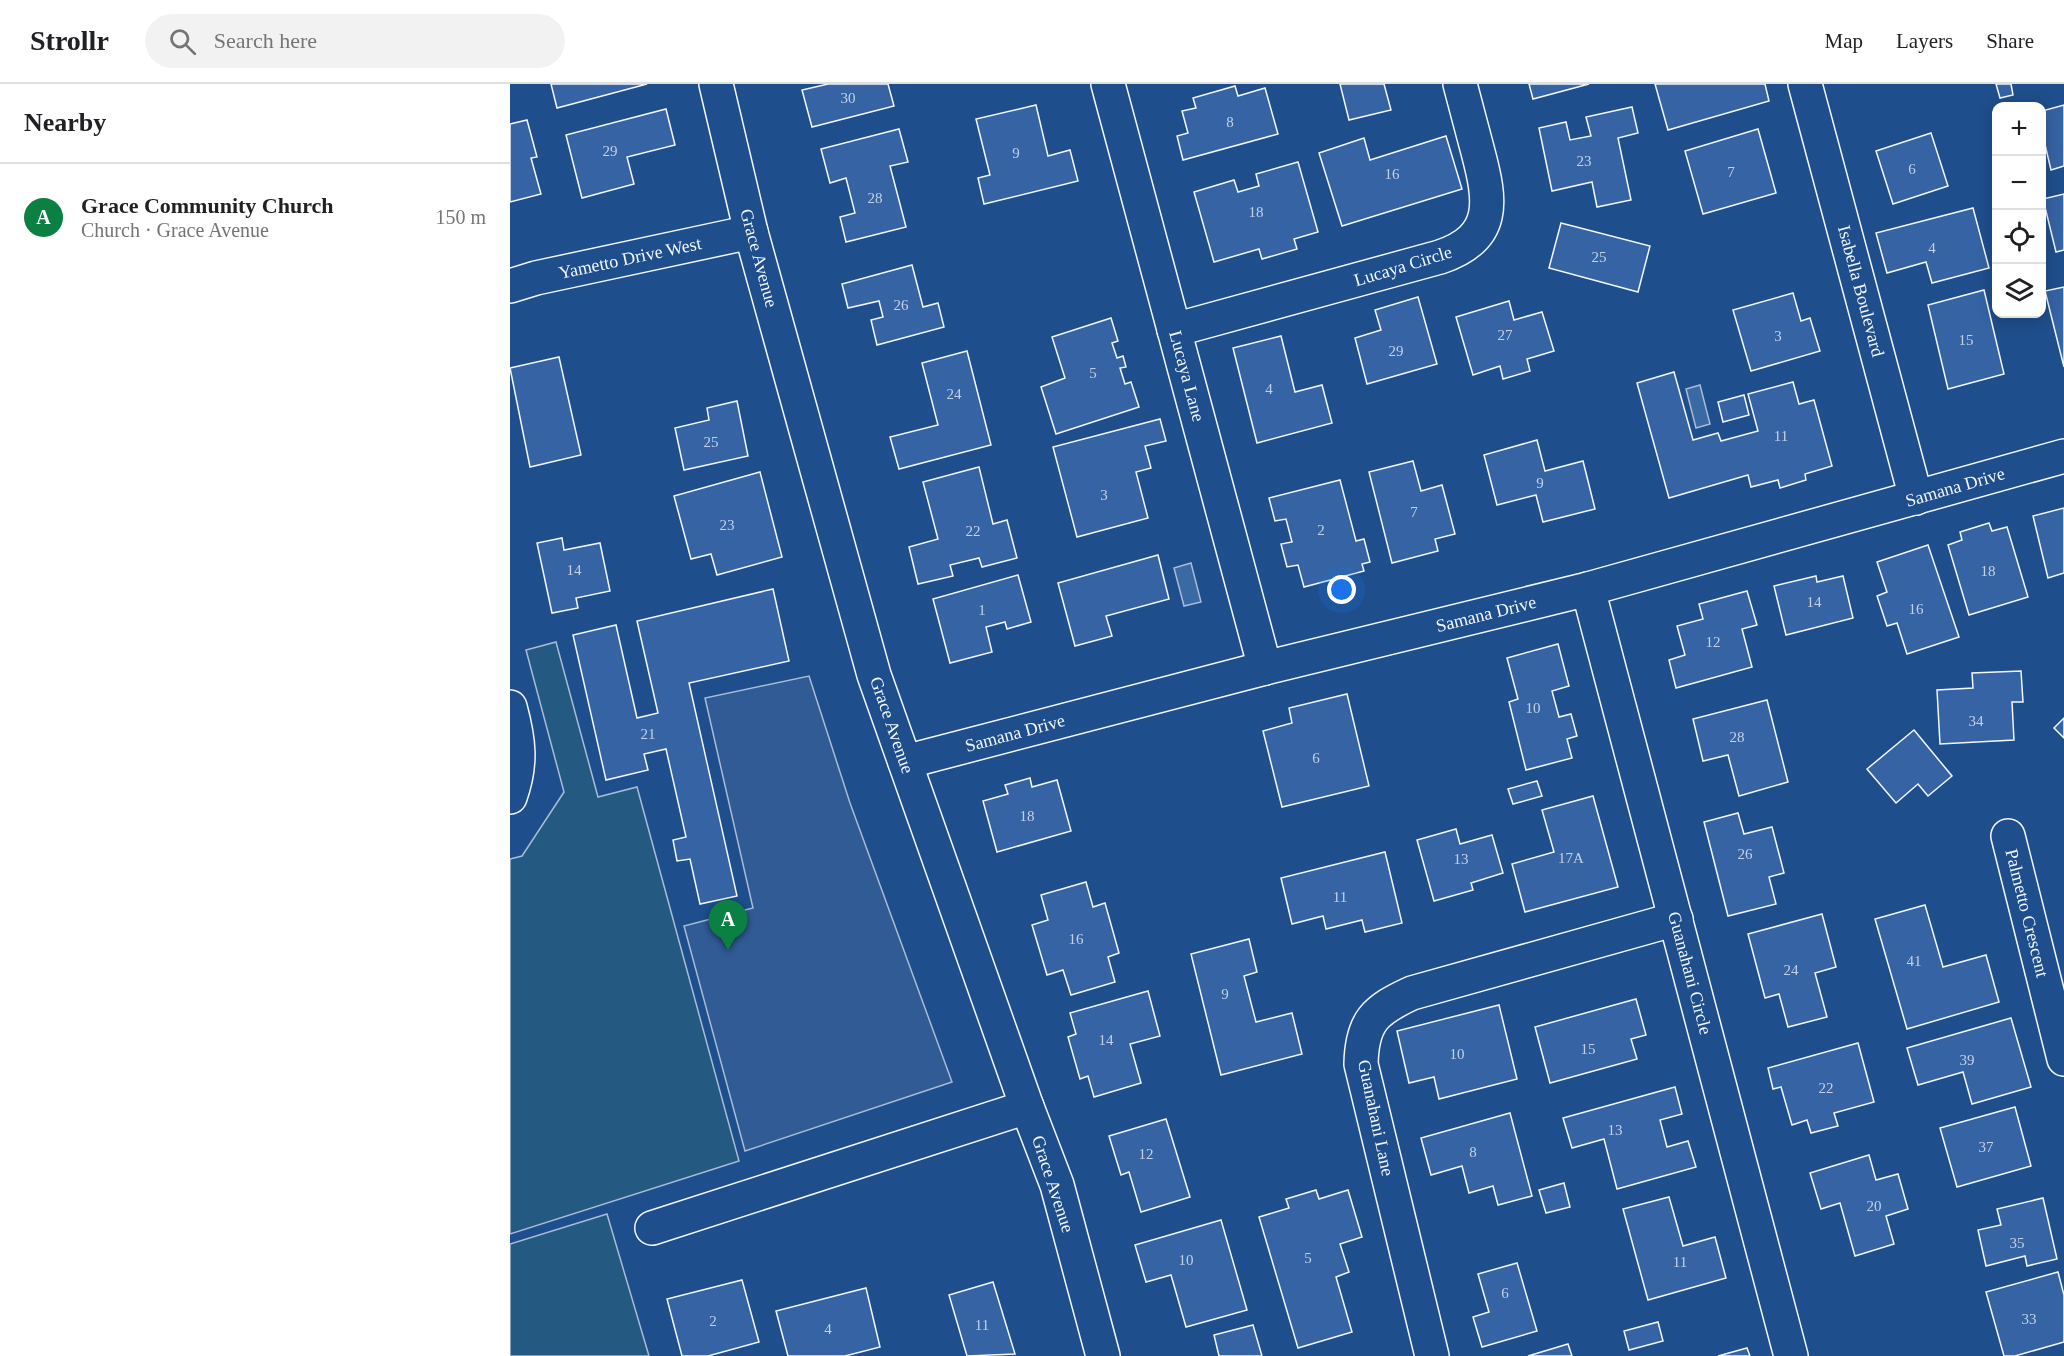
<!DOCTYPE html>
<html lang="en">
<head>
<meta charset="utf-8">
<style>
  :root { --surface:#fff; --page:#f2f2f2; --text:#202124; --muted:#757577; --line:#e0e0e0; --accent:#0b8043 }
  body { margin:0; font-family:"Times New Roman",serif; background:var(--page); color:var(--text) }
  .controls { position:absolute; right:18px; top:18px; display:grid; overflow:hidden; border-radius:12px; box-shadow:0 3px 15px #0003 }
  .controls button { width:54px; height:54px; display:grid; place-items:center; padding:0; border:0; border-bottom:2px solid var(--line); background:var(--surface); color:var(--text); font:30px sans-serif }
  .you { position:absolute; left:832px; top:506px; width:21px; height:21px; margin:-15px; border:4px solid #fff; border-radius:50%; background:#1a73e8; box-shadow:0 0 0 9px #1a73e833 }
  .badge { display:grid; place-items:center; width:39px; height:39px; border-radius:50%; background:var(--accent); color:#fff; font-size:20px; font-weight:700 }
  .pin { position:absolute; translate:-50% -50px; filter:drop-shadow(0 2px 3px #0008) }
  .pin::after { content:''; position:absolute; top:32px; width:21px; height:18px; background:inherit; clip-path:polygon(0 0,100% 0,50% 100%) }
  .list { margin:0; padding:0; list-style:none }
  h2 { display:flex; justify-content:space-between; align-items:center; height:78px; margin:0; padding:0 24px; font-size:26px }
  h2 small { font-size:20px; font-weight:400; color:var(--muted) }
  .list li { display:grid; grid-template-columns:39px 1fr auto; gap:18px; align-items:center; box-sizing:border-box; height:108px; padding:0 24px; border-top:2px solid var(--line) }
  .list b { display:block; font-size:22px; white-space:nowrap }
  .list p { margin:0; font-size:20px; white-space:nowrap; color:var(--muted) }
  .list em { font-size:20px; font-style:normal; color:var(--muted) }
  .icon { flex:none; width:33px; height:33px; fill:none; stroke:currentColor; stroke-width:2; stroke-linecap:round; stroke-linejoin:round }
  .map { position:relative; flex:none; width:1554px; height:1272px; overflow:hidden }
  header { display:flex; align-items:center; gap:36px; box-sizing:border-box; height:84px; padding:0 30px; background:var(--surface); border-bottom:2px solid var(--line) }
  header strong { font-size:28px }
  nav { display:flex; gap:33px; margin-inline-start:auto; font-size:21px }
  .search { width:420px; height:54px; background:var(--page); display:flex; align-items:center; gap:15px; box-sizing:border-box; padding:0 21px; border-radius:33px; color:var(--muted); font-size:22px }
  main { display:flex }
  aside { flex:1; background:var(--surface) }
  .map>svg:first-child { display:block }
</style>
</head>
<body>
<header>
<strong>Strollr</strong>
<div class="search"><svg class="icon" aria-label="search" viewBox="0 0 24 24"><circle cx="10" cy="10" r="6"/><path d="M15 15l6 6"/></svg>Search here</div>
<nav><a>Map</a><a>Layers</a><a>Share</a></nav>
</header>
<main>
<aside>
<h2>Nearby<small></small></h2>
<ul class="list">
<li><span class="badge">A</span><div><b>Grace Community Church</b><p>Church · Grace Avenue</p></div><em>150 m</em></li>
</ul>
</aside>
<div class="map">
<svg width="1554" height="1272" viewBox="0 0 1554 1272">
  <rect width="100%" height="100%" fill="#1f4e8c"/>
  <!-- green -->
  <g fill="#245a82" stroke="#a8bbd7" stroke-width="1.5">
    <polygon points="46,558 88,713 127,703 229,1077 0,1150 0,775 12,772 54,708 16,566"/>
    <polygon points="97,1130 139,1272 0,1272 0,1160"/>
  </g>
  <!-- parking -->
  <polygon fill="#305b95" stroke="#a8bbd7" stroke-width="1.5" points="299,592 340,719 442,998 235,1067 174,842 243,824 195,614"/>
  <!-- water -->
  <g fill="#3b69a3" stroke="#a8bbd7" stroke-width="1.5">
    <polygon points="1190,301 1200,340 1186,344 1176,305"/>
    <polygon points="681,479 691,518 674,522 664,484"/>
  </g>
  <!-- building -->
  <g fill="#3563a3" stroke="#f2f6ff" stroke-width="1.5">
    <polygon points="41,0 137,0 47,24"/>
    <polygon points="318,0 378,0 384,22 302,43 292,6"/>
    <polygon points="830,0 874,0 881,26 839,36"/>
    <polygon points="1019,0 1079,0 1023,15"/>
    <polygon points="1145,0 1255,0 1259,17 1158,46"/>
    <polygon points="1486,0 1501,0 1503,11 1490,14"/>
    <polygon points="725,2 728,12 755,4 768,50 673,76 667,52 678,49 672,27 686,24 683,14"/>
    <polygon points="526,21 538,72 560,66 568,97 474,120 468,94 480,91 466,35"/>
    <polygon points="1554,21 1554,82 1541,86 1532,48 1532,27"/>
    <polygon points="1122,23 1128,49 1108,54 1121,116 1087,123 1082,98 1042,107 1029,44 1056,38 1060,56 1081,52 1076,33"/>
    <polygon points="156,25 165,61 117,73 124,100 72,114 56,51"/>
    <polygon points="17,36 27,73 21,74 31,110 0,118 0,40"/>
    <polygon points="389,45 398,78 380,82 396,143 336,158 330,133 345,129 336,94 320,99 311,65"/>
    <polygon points="1248,45 1266,109 1193,130 1175,67"/>
    <polygon points="1421,49 1438,102 1383,120 1366,67"/>
    <polygon points="936,52 952,105 832,142 809,69 854,54 860,76"/>
    <polygon points="788,78 808,148 784,155 787,165 752,175 749,165 704,178 684,108 724,96 728,108 749,102 746,90"/>
    <polygon points="1554,110 1554,166 1546,168 1533,115"/>
    <polygon points="1463,124 1479,184 1422,199 1416,178 1377,189 1366,149"/>
    <polygon points="1051,139 1140,162 1128,208 1039,184"/>
    <polygon points="402,181 413,223 428,219 434,243 367,261 361,236 373,233 369,217 338,224 332,200"/>
    <polygon points="1554,203 1554,283 1535,207"/>
    <polygon points="1474,206 1494,290 1438,305 1418,221"/>
    <polygon points="1283,209 1291,237 1300,234 1310,267 1241,287 1223,226"/>
    <polygon points="908,213 927,280 857,300 845,254 871,246 865,226"/>
    <polygon points="999,217 1004,236 1032,228 1044,267 1017,275 1020,287 993,295 990,282 963,291 946,233"/>
    <polygon points="601,234 608,257 602,259 607,274 613,272 616,283 610,284 615,300 621,298 629,323 546,350 531,303 555,294 542,253"/>
    <polygon points="771,252 785,308 812,301 822,339 747,359 723,264"/>
    <polygon points="457,267 481,361 389,385 380,353 428,341 412,279"/>
    <polygon points="49,273 71,371 20,383 0,284"/>
    <polygon points="1164,288 1183,356 1208,349 1211,357 1248,347 1238,310 1283,298 1289,320 1304,316 1322,382 1295,390 1296,396 1270,404 1268,396 1241,403 1238,391 1159,414 1127,299"/>
    <polygon points="1234,311 1239,331 1213,338 1208,318"/>
    <polygon points="227,317 238,372 174,386 165,344 199,336 197,324"/>
    <polygon points="650,335 656,357 635,362 641,384 626,388 638,434 567,453 543,363"/>
    <polygon points="1027,356 1035,387 1073,377 1085,425 1033,438 1026,411 987,421 974,371"/>
    <polygon points="903,377 911,407 932,401 945,450 925,455 928,467 882,479 859,388"/>
    <polygon points="469,383 483,440 497,436 507,474 472,483 469,474 440,481 443,492 408,500 399,463 428,455 413,398"/>
    <polygon points="250,388 272,473 207,491 201,470 181,475 164,412"/>
    <polygon points="830,396 846,457 854,455 860,478 852,480 854,487 794,503 788,481 777,483 771,460 782,458 776,435 765,437 759,414"/>
    <polygon points="1554,424 1554,489 1538,494 1523,432"/>
    <polygon points="1479,439 1482,447 1497,443 1518,513 1459,531 1438,461 1452,456 1450,448"/>
    <polygon points="52,454 54,466 90,459 100,507 66,514 68,524 42,529 27,459"/>
    <polygon points="1418,461 1449,553 1397,570 1387,539 1377,542 1367,512 1377,508 1367,478"/>
    <polygon points="648,471 659,515 596,532 602,552 565,562 548,499"/>
    <polygon points="508,491 521,538 497,545 495,538 476,543 482,568 440,579 423,515"/>
    <polygon points="1306,492 1307,498 1333,492 1343,534 1276,551 1264,502"/>
    <polygon points="263,505 279,577 179,599 227,812 190,820 180,775 167,777 163,756 176,753 156,665 134,670 138,686 96,696 63,551 106,541 127,634 148,629 127,537"/>
    <polygon points="1237,507 1247,541 1232,545 1242,583 1166,604 1159,576 1175,571 1167,542 1193,535 1189,520"/>
    <polygon points="1048,560 1059,602 1042,607 1049,633 1061,630 1067,652 1057,655 1062,674 1016,686 999,618 1008,615 997,574"/>
    <polygon points="1511,587 1513,618 1502,618 1504,656 1430,660 1427,606 1463,604 1462,589"/>
    <polygon points="837,610 859,702 772,723 753,647 782,639 779,624"/>
    <polygon points="1257,616 1278,698 1229,712 1218,671 1193,677 1183,635"/>
    <polygon points="1554,634 1554,654 1544,644"/>
    <polygon points="1404,646 1442,692 1418,712 1408,700 1386,719 1357,685"/>
    <polygon points="520,694 522,703 547,696 561,747 487,768 473,717 498,710 495,701"/>
    <polygon points="1027,697 1032,712 1003,720 998,705"/>
    <polygon points="1083,712 1108,803 1015,828 1002,780 1044,768 1032,726"/>
    <polygon points="1228,729 1234,750 1262,743 1274,789 1259,793 1266,820 1218,832 1194,738"/>
    <polygon points="946,745 950,760 982,751 993,789 961,799 963,806 924,817 907,756"/>
    <polygon points="875,768 892,839 855,848 852,836 816,845 813,832 782,840 771,794"/>
    <polygon points="576,798 583,823 595,819 609,869 598,873 605,898 561,911 553,886 537,891 522,841 538,836 531,811"/>
    <polygon points="1415,821 1433,883 1476,871 1489,918 1397,945 1365,835"/>
    <polygon points="1312,830 1326,883 1305,889 1317,933 1278,943 1269,910 1255,914 1238,850"/>
    <polygon points="739,855 747,888 734,892 746,938 782,929 792,970 711,991 681,870"/>
    <polygon points="638,907 650,952 620,960 631,999 584,1013 578,992 570,995 558,953 566,950 560,929"/>
    <polygon points="1126,915 1136,951 1121,955 1127,975 1040,999 1025,943"/>
    <polygon points="989,921 1007,995 929,1015 924,993 899,999 887,947"/>
    <polygon points="1501,934 1521,1003 1462,1020 1453,988 1408,1001 1397,964"/>
    <polygon points="1348,959 1364,1018 1324,1029 1328,1042 1301,1049 1297,1036 1282,1041 1271,1003 1263,1005 1258,984"/>
    <polygon points="1165,1003 1172,1030 1150,1036 1157,1063 1178,1057 1186,1083 1107,1105 1094,1055 1062,1064 1053,1034"/>
    <polygon points="1505,1023 1521,1082 1447,1103 1430,1044"/>
    <polygon points="1000,1029 1022,1112 988,1121 983,1102 959,1109 952,1082 921,1091 911,1054"/>
    <polygon points="656,1035 680,1113 631,1128 619,1088 611,1091 599,1052"/>
    <polygon points="1359,1071 1366,1096 1388,1090 1398,1125 1376,1132 1384,1160 1345,1172 1330,1119 1311,1125 1300,1089"/>
    <polygon points="1054,1099 1060,1123 1036,1129 1029,1106"/>
    <polygon points="806,1106 809,1115 838,1106 852,1153 830,1160 839,1188 826,1193 842,1248 788,1264 749,1133 779,1124 776,1115"/>
    <polygon points="1159,1113 1173,1162 1205,1153 1216,1194 1138,1216 1113,1125"/>
    <polygon points="1533,1114 1547,1175 1517,1182 1515,1172 1476,1182 1468,1146 1491,1141 1487,1125"/>
    <polygon points="711,1136 737,1226 676,1243 661,1191 636,1198 625,1161"/>
    <polygon points="1007,1179 1027,1247 972,1263 963,1233 979,1228 968,1190"/>
    <polygon points="1548,1188 1554,1211 1554,1258 1505,1272 1494,1272 1476,1208"/>
    <polygon points="232,1196 249,1258 198,1272 172,1272 157,1215"/>
    <polygon points="483,1198 505,1270 457,1272 439,1211"/>
    <polygon points="356,1204 370,1263 335,1272 278,1272 266,1227"/>
    <polygon points="1148,1238 1153,1257 1119,1266 1114,1247"/>
    <polygon points="743,1241 752,1272 709,1272 704,1251"/>
    <polygon points="1058,1260 1062,1272 1018,1272"/>
    <polygon points="1237,1264 1240,1272 1208,1272"/>
  </g>
  <g fill="none" stroke-linecap="round" stroke-linejoin="round">
    <!-- minor casing -->
    <g stroke="#f2f6ff" stroke-width="36">
      <g id="minor">
        <polyline points="206,0 241,148 364,591 517,1023 547,1101 593,1272"/>
        <polyline points="598,0 755,584"/>
        <polyline points="1295,0 1406,414"/>
        <polyline points="0,202 26,194 241,148"/>
        <path d="M664 246 930 173C987 154 981 117 968 68 962 45 956 23 950 0"/>
        <polyline points="1078,505 1281,1272"/>
        <path d="M0 623C9 656 12 680 0 713"/>
        <polyline points="395,678 755,584 1078,505 1554,372"/>
        <polyline points="1498,752 1554,975"/>
        <polyline points="142,1144 517,1023"/>
        <path d="M922 1272 851 980C852 937 865 926 902 909L1166 835"/>
      </g>
    </g>
    <!-- minor -->
    <use href="#minor" stroke="#1f4e8c" stroke-width="33"/>
  </g>
  <g text-anchor="middle" dominant-baseline="central" stroke-width="4.5" stroke-linejoin="round" paint-order="stroke">
    <!-- number labels -->
    <g font-size="15" fill="#c3d1e8">
      <text x="338" y="14">30</text>
      <text x="720" y="38">8</text>
      <text x="100" y="67">29</text>
      <text x="506" y="69">9</text>
      <text x="1074" y="77">23</text>
      <text x="1402" y="85">6</text>
      <text x="1221" y="88">7</text>
      <text x="882" y="90">16</text>
      <text x="365" y="114">28</text>
      <text x="746" y="128">18</text>
      <text x="1422" y="164">4</text>
      <text x="1089" y="173">25</text>
      <text x="391" y="221">26</text>
      <text x="995" y="251">27</text>
      <text x="1268" y="252">3</text>
      <text x="1456" y="256">15</text>
      <text x="886" y="267">29</text>
      <text x="583" y="289">5</text>
      <text x="759" y="305">4</text>
      <text x="444" y="310">24</text>
      <text x="1271" y="352">11</text>
      <text x="201" y="358">25</text>
      <text x="1030" y="399">9</text>
      <text x="594" y="411">3</text>
      <text x="904" y="428">7</text>
      <text x="217" y="441">23</text>
      <text x="811" y="446">2</text>
      <text x="463" y="447">22</text>
      <text x="64" y="486">14</text>
      <text x="1478" y="487">18</text>
      <text x="1304" y="518">14</text>
      <text x="1406" y="525">16</text>
      <text x="472" y="526">1</text>
      <text x="1203" y="558">12</text>
      <text x="1023" y="624">10</text>
      <text x="1466" y="637">34</text>
      <text x="138" y="650">21</text>
      <text x="1227" y="653">28</text>
      <text x="806" y="674">6</text>
      <text x="517" y="732">18</text>
      <text x="1235" y="770">26</text>
      <text x="1061" y="774">17A</text>
      <text x="951" y="775">13</text>
      <text x="830" y="813">11</text>
      <text x="566" y="855">16</text>
      <text x="1404" y="877">41</text>
      <text x="1281" y="886">24</text>
      <text x="715" y="910">9</text>
      <text x="596" y="956">14</text>
      <text x="1078" y="965">15</text>
      <text x="947" y="970">10</text>
      <text x="1457" y="976">39</text>
      <text x="1316" y="1004">22</text>
      <text x="1105" y="1046">13</text>
      <text x="1476" y="1063">37</text>
      <text x="963" y="1068">8</text>
      <text x="636" y="1070">12</text>
      <text x="1364" y="1122">20</text>
      <text x="1507" y="1159">35</text>
      <text x="798" y="1174">5</text>
      <text x="676" y="1176">10</text>
      <text x="1170" y="1178">11</text>
      <text x="995" y="1209">6</text>
      <text x="1519" y="1235">33</text>
      <text x="203" y="1237">2</text>
      <text x="472" y="1241">11</text>
      <text x="318" y="1245">4</text>
    </g>
    <!-- street labels -->
    <g font-size="18" fill="#f2f6ff" stroke="#1f4e8c">
      <text transform="translate(120 174) rotate(-12)">Yametto Drive West</text>
      <text transform="translate(249 174) rotate(75)">Grace Avenue</text>
      <text transform="translate(893 182) rotate(-17)">Lucaya Circle</text>
      <text transform="translate(1351 207) rotate(75)">Isabella Boulevard</text>
      <text transform="translate(677 292) rotate(75)">Lucaya Lane</text>
      <text transform="translate(1445 403) rotate(-16)">Samana Drive</text>
      <text transform="translate(976 530) rotate(-14)">Samana Drive</text>
      <text transform="translate(382 641) rotate(71)">Grace Avenue</text>
      <text transform="translate(505 649) rotate(-15)">Samana Drive</text>
      <text transform="translate(1517 829) rotate(76)">Palmetto Crescent</text>
      <text transform="translate(1180 889) rotate(75)">Guanahani Circle</text>
      <text transform="translate(866 1034) rotate(78)">Guanahani Lane</text>
      <text transform="translate(543 1100) rotate(72)">Grace Avenue</text>
    </g>
  </g>
</svg>
<div class="controls">
<button>+</button>
<button>−</button>
<button><svg class="icon" aria-label="locate" viewBox="0 0 24 24"><circle cx="12" cy="12" r="6"/><path d="M12 2v4M12 18v4M2 12h4M18 12h4"/></svg></button>
<button><svg class="icon" aria-label="layers" viewBox="0 0 24 24"><path d="M12 4l9 5-9 5-9-5zM3 14l9 5 9-5"/></svg></button>
</div>
<div class="you"></div>
<div class="pin badge" style="left:218px;top:866px">A</div>
</div>
</main>
</body>
</html>
